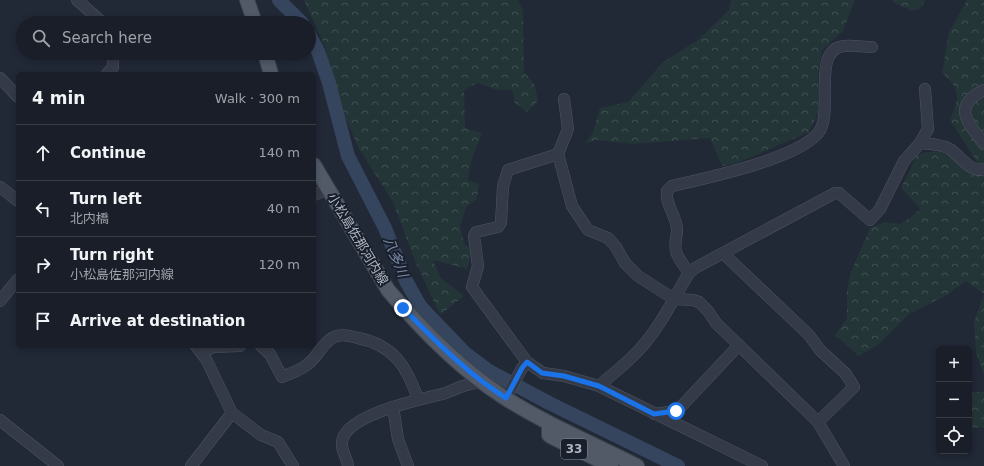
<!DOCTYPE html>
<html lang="en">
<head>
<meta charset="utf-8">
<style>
  :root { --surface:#191e28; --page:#222730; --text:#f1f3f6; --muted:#9fa2a8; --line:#373c45 }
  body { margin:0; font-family:"DejaVu Sans","Noto Sans JP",sans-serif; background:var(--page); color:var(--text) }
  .controls { position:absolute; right:12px; bottom:12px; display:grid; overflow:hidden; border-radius:6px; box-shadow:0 2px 6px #0003 }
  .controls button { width:36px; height:36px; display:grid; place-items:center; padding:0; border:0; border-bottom:1px solid var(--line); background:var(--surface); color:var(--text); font:20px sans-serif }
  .stop { position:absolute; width:12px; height:12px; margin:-9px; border:3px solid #1a73e8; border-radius:50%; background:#fff }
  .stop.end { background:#1a73e8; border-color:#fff; box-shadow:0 1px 4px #0008 }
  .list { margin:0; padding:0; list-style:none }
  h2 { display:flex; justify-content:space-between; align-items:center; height:52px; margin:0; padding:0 16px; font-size:17px }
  h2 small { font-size:13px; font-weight:400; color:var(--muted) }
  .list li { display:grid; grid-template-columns:26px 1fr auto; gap:12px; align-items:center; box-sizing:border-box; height:56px; padding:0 16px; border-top:1px solid var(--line) }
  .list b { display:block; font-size:15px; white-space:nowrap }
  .list p { margin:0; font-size:13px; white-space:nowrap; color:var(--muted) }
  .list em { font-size:13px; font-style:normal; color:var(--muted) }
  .icon { flex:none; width:22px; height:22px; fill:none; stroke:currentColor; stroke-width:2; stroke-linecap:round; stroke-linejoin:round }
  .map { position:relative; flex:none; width:984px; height:466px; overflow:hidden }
  .search { position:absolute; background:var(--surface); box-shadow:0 2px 6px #0003; left:16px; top:16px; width:300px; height:44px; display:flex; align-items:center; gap:10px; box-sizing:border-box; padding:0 14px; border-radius:22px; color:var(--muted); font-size:15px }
  .panel { position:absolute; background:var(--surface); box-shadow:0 2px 6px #0003; left:16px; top:72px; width:300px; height:276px; border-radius:6px }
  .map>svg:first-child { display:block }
</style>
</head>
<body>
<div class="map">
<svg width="984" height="466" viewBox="0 0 984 466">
  <defs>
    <pattern id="forest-crowns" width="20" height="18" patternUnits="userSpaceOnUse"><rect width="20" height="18" fill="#243538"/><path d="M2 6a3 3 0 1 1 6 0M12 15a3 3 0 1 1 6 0" fill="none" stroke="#415053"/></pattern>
  </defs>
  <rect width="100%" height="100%" fill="#212836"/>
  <!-- forest -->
  <g fill="url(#forest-crowns)">
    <polygon points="304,0 518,0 523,11 524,72 535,85 538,101 527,112 515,103 512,90 497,90 477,83 464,90 465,128 482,133 472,158 468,180 479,184 477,199 466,207 460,227 464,243 472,251 467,269 433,260 441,278 464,296 440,315 415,261 393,202 359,149 335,94 326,49"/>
    <polygon points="731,0 855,0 843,31 822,50 818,73 818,113 809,132 737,163 722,166 710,138 634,144 596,140 585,144 593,132 600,108 628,102 663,62 698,40 729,10"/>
    <polygon points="893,0 926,0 919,9 911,11 893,2"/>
    <path d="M967 0H984V376L976 352 974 322 984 294 966 281 945 296 909 314 879 344 859 356 835 335 847 318V291L850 274 870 228 884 222 901 224 921 209 901 188 917 155 926 152 945 151 956 162H977L950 120C959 98 962 90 942 73L949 32Z"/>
    <polygon points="969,392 984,392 984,428 969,427"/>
  </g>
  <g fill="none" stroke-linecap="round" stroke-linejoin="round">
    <!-- river -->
    <g stroke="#36455e" stroke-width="14">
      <polyline points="279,0 302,23"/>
      <polyline points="309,34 318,51 329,83 348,156 385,228 406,281 420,306 465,353 489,371 549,403 678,466"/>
    </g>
    <!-- minor casing -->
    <g stroke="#4e5561" stroke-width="12">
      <g id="minor">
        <polyline points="77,0 103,23"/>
        <polyline points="107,74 113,67 113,53"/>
        <polyline points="0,78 18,97"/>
        <path d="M984 90C951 106 968 123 984 144"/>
        <path d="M920 143C929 144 942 144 950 149 960 156 972 174 984 169"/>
        <polyline points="558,154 572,206 588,230 608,238 616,247 625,263 638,276 674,299 693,300 699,302 708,311 716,323 818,422 844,466"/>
        <polyline points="0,187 18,201"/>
        <polyline points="314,195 328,189"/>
        <polyline points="725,253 728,258 809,335 820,350 846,374 854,387 818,422"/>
        <polyline points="689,273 695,268 835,193 839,193 870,220 880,209 904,161 920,143 928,129 925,89"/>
        <polyline points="0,301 18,279"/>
        <polyline points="196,346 206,359 232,413 261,435 278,442 293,466"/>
        <path d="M261 346 270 354 282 377C291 373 302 370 309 363 318 356 322 344 332 338 341 333 349 336 358 338 394 345 407 367 418 399"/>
        <polyline points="202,352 214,347 240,346"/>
        <polyline points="527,362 472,287 478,266 474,236 476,232 498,227 501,223 503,186 508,170 558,154 568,129 564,99"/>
        <path d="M599 386C612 374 626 364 638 351 660 328 673 299 689 273 685 267 680 261 677 254 673 246 677 238 677 230 677 215 665 206 667 191L672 186C706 178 798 159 819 132 834 111 811 49 844 46 853 45 863 47 872 47"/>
        <polyline points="506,398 522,368 527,362 543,373 564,376 599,386 762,466"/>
        <polyline points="393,407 398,439 408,466"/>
        <polyline points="654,414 677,411 739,345"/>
        <polyline points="0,420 58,466"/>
        <polyline points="191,466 232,413"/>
        <path d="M348 466C347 458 341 451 342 443 343 414 424 399 446 393 451 391 457 388 463 386 469 384 474 385 480 380"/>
      </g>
    </g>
    <!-- major casing -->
    <g stroke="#3d4450" stroke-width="16">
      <g id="major">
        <polyline points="247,0 255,23"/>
        <polyline points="265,53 271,74"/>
        <path d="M314 165 388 290C421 329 459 368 502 396 545 424 592 443 637 466"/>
        <polyline points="549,424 549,435 552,437 611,466"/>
      </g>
    </g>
    <!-- minor -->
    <use href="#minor" stroke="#343a47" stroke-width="11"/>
    <!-- major -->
    <use href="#major" stroke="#525967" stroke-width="14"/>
  </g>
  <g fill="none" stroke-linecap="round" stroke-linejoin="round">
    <!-- route -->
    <path stroke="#1a73e8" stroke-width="5" d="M403 308C436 341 467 374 506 398L522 368 527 362 542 373 564 376 599 386 654 414 676 411"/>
  </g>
  <g text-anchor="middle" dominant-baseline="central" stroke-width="4" stroke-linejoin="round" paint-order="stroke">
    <!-- shield labels -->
    <rect fill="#1a202b" stroke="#828895" stroke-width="1" x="561" y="439" width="26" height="20" rx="3"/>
    <g font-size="12" font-weight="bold" fill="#aeb5c3">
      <text x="574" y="449">33</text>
    </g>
    <!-- street labels -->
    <g font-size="13" fill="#aeb5c3" stroke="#1a202b">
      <text transform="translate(358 239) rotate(59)">小松島佐那河内線</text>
    </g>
    <!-- water labels -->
    <g font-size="14" font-style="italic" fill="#778aaa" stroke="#1a202b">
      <text transform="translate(396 257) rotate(68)">八多川</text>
    </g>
  </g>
</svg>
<div class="controls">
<button>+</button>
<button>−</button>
<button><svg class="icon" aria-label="locate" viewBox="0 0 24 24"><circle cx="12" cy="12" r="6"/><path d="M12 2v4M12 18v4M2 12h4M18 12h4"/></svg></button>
</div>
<div class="stop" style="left:676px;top:411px"></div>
<div class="stop end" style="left:403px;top:308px"></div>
<div class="search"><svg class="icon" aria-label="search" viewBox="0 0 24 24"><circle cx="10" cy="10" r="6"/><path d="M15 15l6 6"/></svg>Search here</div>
<section class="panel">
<h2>4 min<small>Walk · 300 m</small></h2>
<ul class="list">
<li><svg class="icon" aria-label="ahead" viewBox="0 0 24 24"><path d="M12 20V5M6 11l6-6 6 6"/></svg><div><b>Continue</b></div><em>140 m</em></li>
<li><svg class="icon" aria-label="left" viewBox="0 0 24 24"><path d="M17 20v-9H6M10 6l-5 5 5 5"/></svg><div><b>Turn left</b><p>北内橋</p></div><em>40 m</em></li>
<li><svg class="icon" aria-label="right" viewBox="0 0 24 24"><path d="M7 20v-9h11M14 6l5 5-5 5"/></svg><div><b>Turn right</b><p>小松島佐那河内線</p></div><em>120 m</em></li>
<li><svg class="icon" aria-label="arrive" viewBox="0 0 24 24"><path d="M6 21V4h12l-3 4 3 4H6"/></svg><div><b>Arrive at destination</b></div></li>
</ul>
</section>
</div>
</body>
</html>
